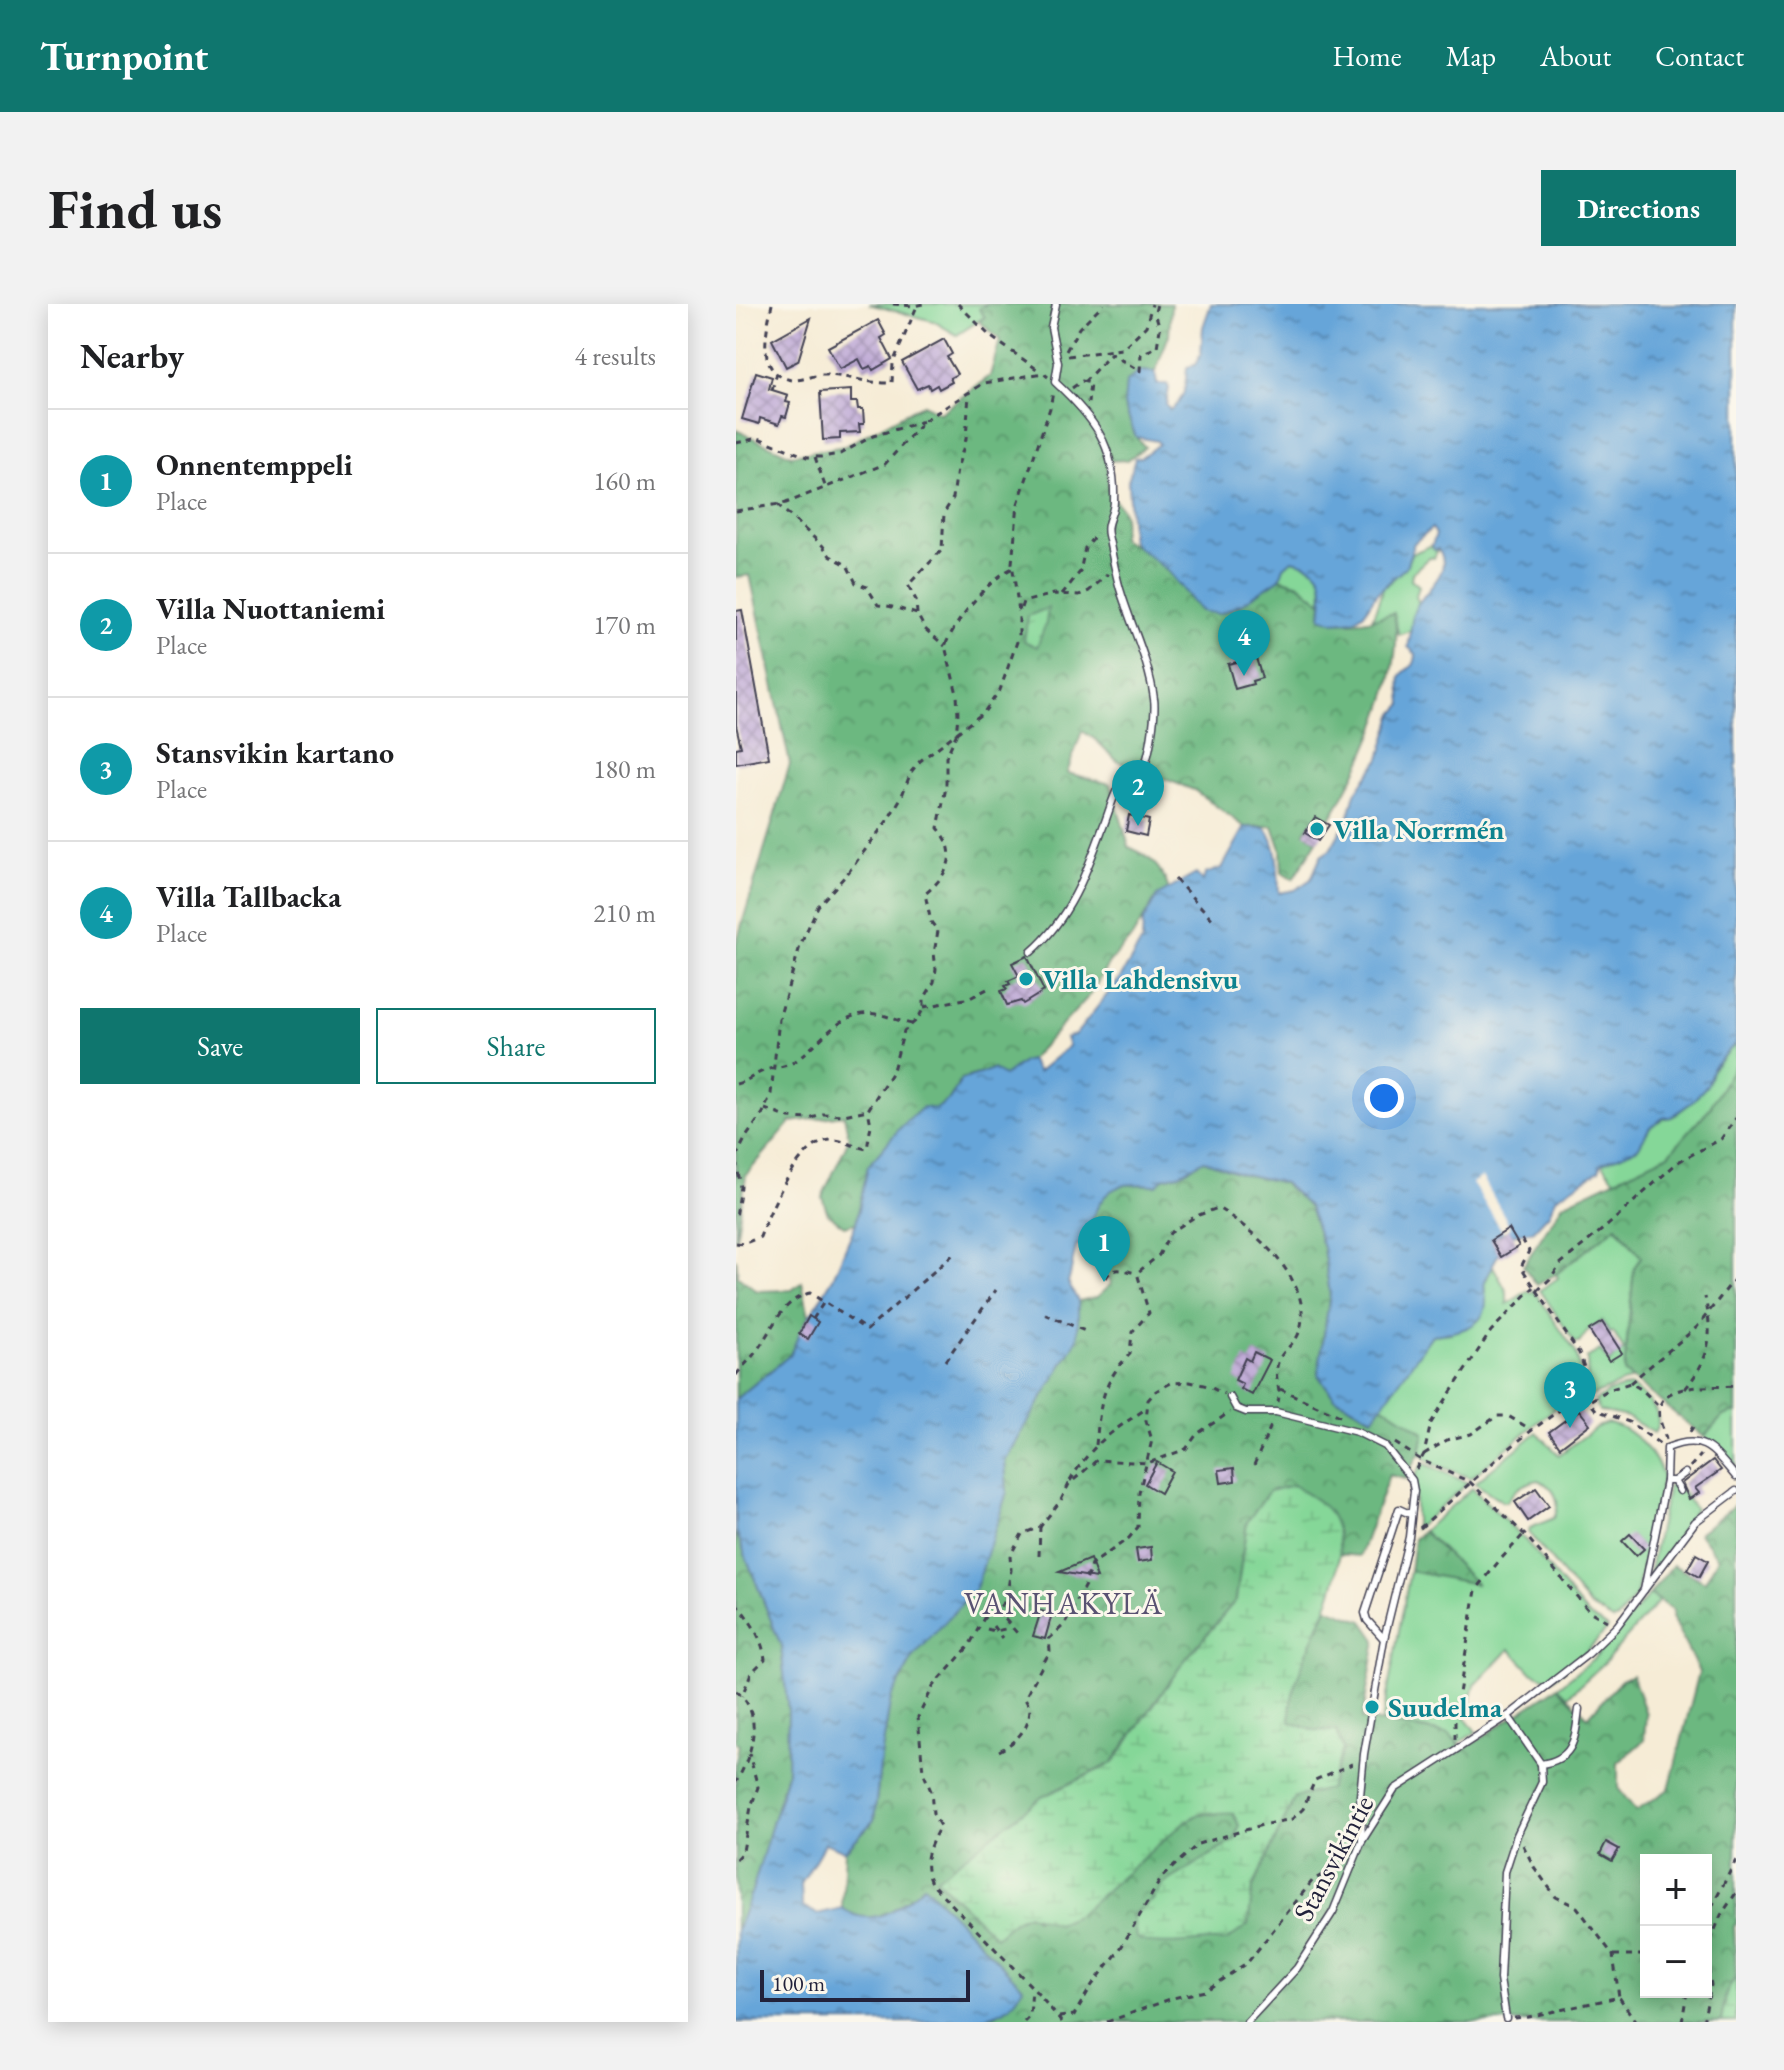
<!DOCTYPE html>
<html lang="en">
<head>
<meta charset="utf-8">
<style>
  :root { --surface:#fff; --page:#f2f2f2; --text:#202124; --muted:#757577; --line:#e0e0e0; --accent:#0f766e }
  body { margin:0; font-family:"EB Garamond",serif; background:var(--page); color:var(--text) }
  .controls { position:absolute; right:24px; bottom:24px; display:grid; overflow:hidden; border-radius:0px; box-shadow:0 4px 20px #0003 }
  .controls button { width:72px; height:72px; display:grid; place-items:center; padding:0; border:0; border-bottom:2px solid var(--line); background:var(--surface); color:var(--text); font:40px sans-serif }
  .scale { position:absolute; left:24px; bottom:20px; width:210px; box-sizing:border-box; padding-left:8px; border:4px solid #22223b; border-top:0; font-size:22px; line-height:28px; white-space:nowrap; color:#22223b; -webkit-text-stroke:6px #fbf7ec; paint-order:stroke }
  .you { position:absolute; left:648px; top:794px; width:28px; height:28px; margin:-20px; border:6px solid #fff; border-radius:50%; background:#1a73e8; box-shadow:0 0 0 12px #1a73e833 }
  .badge { display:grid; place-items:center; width:52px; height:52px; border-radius:50%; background:var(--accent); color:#fff; font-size:26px; font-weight:700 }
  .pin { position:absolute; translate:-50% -66px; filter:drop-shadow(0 2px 4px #0008) }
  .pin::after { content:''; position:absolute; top:42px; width:28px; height:24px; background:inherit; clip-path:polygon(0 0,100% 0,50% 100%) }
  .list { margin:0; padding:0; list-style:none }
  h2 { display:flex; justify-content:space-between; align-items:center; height:104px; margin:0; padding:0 32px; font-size:34px }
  h2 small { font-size:26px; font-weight:400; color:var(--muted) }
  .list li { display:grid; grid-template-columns:52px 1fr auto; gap:24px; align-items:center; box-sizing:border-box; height:144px; padding:0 32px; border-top:2px solid var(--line) }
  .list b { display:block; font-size:30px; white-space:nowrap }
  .list p { margin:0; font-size:26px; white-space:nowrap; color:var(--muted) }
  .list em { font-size:26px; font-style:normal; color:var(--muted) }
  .actions { display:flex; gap:16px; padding:24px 32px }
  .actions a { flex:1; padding:18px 0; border:2px solid var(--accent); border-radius:0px; text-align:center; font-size:28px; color:var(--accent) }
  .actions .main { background:var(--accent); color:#fff }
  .map { position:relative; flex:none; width:1000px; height:1718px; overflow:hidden; border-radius:0px }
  header { display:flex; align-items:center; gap:48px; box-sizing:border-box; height:112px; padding:0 40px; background:var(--accent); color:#fff }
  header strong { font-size:38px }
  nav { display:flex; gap:44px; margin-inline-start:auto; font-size:28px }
  .intro { display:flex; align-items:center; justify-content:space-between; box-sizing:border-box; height:192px; padding:0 48px }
  h1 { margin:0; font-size:56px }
  .button { padding:20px 36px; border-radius:0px; background:var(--accent); color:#fff; font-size:28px; font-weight:700 }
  main { display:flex; gap:48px; padding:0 48px }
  aside { flex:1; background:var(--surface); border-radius:0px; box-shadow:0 4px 20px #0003 }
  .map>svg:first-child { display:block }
</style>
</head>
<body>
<header>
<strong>Turnpoint</strong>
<nav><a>Home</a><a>Map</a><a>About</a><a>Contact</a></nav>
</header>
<div class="intro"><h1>Find us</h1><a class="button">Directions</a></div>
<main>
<aside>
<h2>Nearby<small>4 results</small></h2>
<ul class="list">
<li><span class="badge" style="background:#0f9aa8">1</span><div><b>Onnentemppeli</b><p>Place</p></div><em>160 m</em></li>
<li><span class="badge" style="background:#0f9aa8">2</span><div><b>Villa Nuottaniemi</b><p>Place</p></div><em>170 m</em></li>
<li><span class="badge" style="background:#0f9aa8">3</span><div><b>Stansvikin kartano</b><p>Place</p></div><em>180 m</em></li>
<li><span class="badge" style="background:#0f9aa8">4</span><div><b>Villa Tallbacka</b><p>Place</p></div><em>210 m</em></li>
</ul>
<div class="actions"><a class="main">Save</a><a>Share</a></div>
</aside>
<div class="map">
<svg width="1000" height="1718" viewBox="0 0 1000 1718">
  <defs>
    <pattern id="forest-crowns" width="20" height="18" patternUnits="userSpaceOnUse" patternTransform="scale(2)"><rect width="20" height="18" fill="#6cb880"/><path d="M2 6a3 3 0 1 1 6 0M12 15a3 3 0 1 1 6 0" fill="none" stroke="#58956a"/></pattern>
    <pattern id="wetland-marsh" width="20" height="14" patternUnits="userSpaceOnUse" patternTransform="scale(2)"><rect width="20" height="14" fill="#85d798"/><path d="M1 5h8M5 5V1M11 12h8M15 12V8" fill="none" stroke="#73b884"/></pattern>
    <pattern id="water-ripples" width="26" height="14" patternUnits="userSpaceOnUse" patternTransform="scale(2)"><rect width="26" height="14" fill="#66a5d9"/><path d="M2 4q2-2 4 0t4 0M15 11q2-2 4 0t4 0" fill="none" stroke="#5486b1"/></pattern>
    <pattern id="building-cross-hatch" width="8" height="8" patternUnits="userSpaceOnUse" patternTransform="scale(2)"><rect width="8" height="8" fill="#c0abd7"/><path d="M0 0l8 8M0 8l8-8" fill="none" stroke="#9c8bb0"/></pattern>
  </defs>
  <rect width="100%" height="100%" fill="#fbf7ec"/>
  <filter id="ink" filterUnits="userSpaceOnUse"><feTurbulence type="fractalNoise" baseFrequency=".0125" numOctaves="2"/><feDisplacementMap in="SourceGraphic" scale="16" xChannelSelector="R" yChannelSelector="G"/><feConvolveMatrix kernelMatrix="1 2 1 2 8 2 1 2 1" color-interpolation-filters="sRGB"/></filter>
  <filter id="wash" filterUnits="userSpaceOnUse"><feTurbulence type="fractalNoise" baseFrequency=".006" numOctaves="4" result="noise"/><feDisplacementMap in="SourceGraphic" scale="32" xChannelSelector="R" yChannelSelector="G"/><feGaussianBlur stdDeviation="1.8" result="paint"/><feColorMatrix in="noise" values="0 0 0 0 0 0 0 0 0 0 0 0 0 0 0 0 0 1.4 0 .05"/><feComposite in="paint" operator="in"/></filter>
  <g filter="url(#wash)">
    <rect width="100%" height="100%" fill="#f6ecd6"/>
    <!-- green -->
    <g fill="#85d798" stroke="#547c6a" stroke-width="2">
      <polygon points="133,0 268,0 221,31 197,17"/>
      <polygon points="696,241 698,246 702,245 698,254 693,253 676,269 675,275 683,282 680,292 683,300 677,311 677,326 663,331 657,309 636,316 647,284 670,263 675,250"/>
      <path d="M556 256C585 262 589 272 586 299L563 280 544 274 548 263Z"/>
      <polygon points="1000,739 1000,1043 926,937 866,859 902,844 914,823 928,814 936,813 956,798 972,780 977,764"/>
      <polygon points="880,922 905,953 898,964 888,1068 896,1075 855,1092 852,1088 851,1054 864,1046 873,1058 888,1046 877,1028 874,1029 866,1017 853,1026 843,1039 839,1039 804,986 822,974 820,970"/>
      <polygon points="757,962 771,988 771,1000 792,987 795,989 798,986 840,1049 846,1072 844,1089 820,1103 735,1174 695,1159 684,1148 688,1129 646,1101 696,1031 715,1029 750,998 748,980"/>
      <path d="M894 1082C910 1092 931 1110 918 1129L891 1113 863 1107 859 1097 872 1088Z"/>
      <polygon points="1000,1108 1000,1162 968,1133 987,1111"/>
      <path d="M870 1119C894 1120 919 1150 927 1171L900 1292 882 1314 877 1316 853 1302 792 1228 794 1224 818 1214C826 1198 819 1184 803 1176 788 1179 778 1185 771 1198H767L739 1179 801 1128 823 1151 859 1124Z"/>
      <polygon points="687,1159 732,1179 679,1225 679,1172"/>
      <polygon points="939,1178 959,1205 911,1279 932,1183"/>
      <polygon points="736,1184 790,1237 852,1311 872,1324 848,1350 815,1376 795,1368 774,1345 739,1381 730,1414 740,1428 723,1439 713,1430 646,1418 674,1267 739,1279 687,1227"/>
      <polygon points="914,1290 923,1297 867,1360 831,1393 822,1383 858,1354"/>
    </g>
    <!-- forest -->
    <g fill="url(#forest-crowns)" stroke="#476d5e" stroke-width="2" fill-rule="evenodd">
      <path d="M251 0H435L433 31 419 68 404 67 388 101 400 133 409 143 391 156 371 157 373 192C392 205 389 214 385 235 420 249 442 278 465 307L504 301 544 274 563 280 586 299 585 313C608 322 635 317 658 309 671 370 623 468 591 520L579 513 569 528 581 537 557 575 546 568 545 545 537 522 509 523 458 486 381 457 360 436 346 427 331 469 375 480 393 543C415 553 426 563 433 586L421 592 397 632 373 659 354 691 294 756 287 758 268 773 257 765 225 775 214 795 132 862 120 919 108 922 92 910 86 893 113 835 108 811 55 818 10 871 0 936V640L54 460 14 271 0 273V126L55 151 109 142 187 100 204 109 254 72 264 36 243 17 249 13 243 5Z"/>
      <polygon points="1000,759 1000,1108 987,1112 968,1133 888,1068 898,964 905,953 881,922 820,970 801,981 787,962 827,900 933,850 973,805"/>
      <path d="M468 856 503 869 547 879 573 903 587 944 594 990 582 1071 599 1094 636 1114 646 1101 688 1129 684 1148 670 1175 653 1171 624 1252 602 1250V1229L511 1218 500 1296 449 1356 376 1459 306 1493 201 1576 260 1633 280 1615 291 1610 300 1615 448 1518 463 1510 497 1509 503 1521 499 1536 428 1580 416 1597 397 1610 471 1636 490 1637 511 1621 517 1583 559 1493 593 1484 601 1427 576 1426 554 1418C551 1379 576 1340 591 1304L627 1317 640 1336 626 1415 713 1430 728 1445 822 1383 852 1413 885 1376 896 1371 910 1410 908 1436 882 1459V1484L900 1507 933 1485 963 1368 936 1314 937 1307 914 1290 937 1261 969 1278 982 1254 963 1229 1000 1200V1620L998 1622 1000 1672 990 1690 985 1718H232L260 1711 187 1582C163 1603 138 1627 106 1604L109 1547 138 1516 145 1453 155 1394 178 1352 202 1324 249 1250 271 1188 269 1157 342 1034V997L361 993 375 980C373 968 363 958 359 946 349 922 359 886 389 881 398 879 410 881 420 881L427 874 443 870ZM910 1556H970V1688H910Z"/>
      <polygon points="0,954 2,972 21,987 56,986 66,978 73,1012 54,1051 0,1095"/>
      <polygon points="0,1227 45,1342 52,1407 51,1469 16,1588 0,1627 0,1458 3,1440 0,1438"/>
      <polygon points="687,1227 740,1279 740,1280 674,1267 678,1235"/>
    </g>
    <!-- wetland -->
    <g fill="url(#wetland-marsh)" stroke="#547c6a" stroke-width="2">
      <polygon points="312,304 310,319 301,343 288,337 292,312"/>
      <path d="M557 1181C568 1189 589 1199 595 1211 629 1275 550 1355 554 1418L576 1426 601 1427 607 1445 593 1485 559 1493 517 1583 512 1621 490 1637C465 1635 420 1646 400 1634L397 1610 416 1597 428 1580 499 1536 503 1521 497 1509 463 1510 448 1518 342 1611 321 1620 291 1610 280 1615 260 1633 200 1575 306 1493 377 1459 449 1356 500 1296 511 1218 533 1187Z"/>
      <polygon points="1000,1672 1000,1718 985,1718 990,1690"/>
    </g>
    <!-- water -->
    <path fill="url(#water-ripples)" stroke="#44648a" stroke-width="2" d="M475 0H1000V739L977 763 972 780 956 798 935 813 927 814 914 823 902 844 866 859 863 866 820 894 813 910 797 927 776 931 772 925 755 935 763 949C758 958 752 969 749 978 747 984 750 991 750 997 750 1025 718 1029 696 1031L637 1114 599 1094 582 1071 594 990 587 944 573 903 548 879 503 869 468 856 443 870 427 874 421 881C410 881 398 879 389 881 361 886 356 918 348 940L341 941C337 951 336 967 332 979L342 997V1034L269 1157 271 1188 240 1284 178 1352 155 1394 145 1453 138 1516 109 1547 89 1539 65 1580 66 1602 81 1610 106 1604C138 1627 163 1603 188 1581L287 1683C275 1710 259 1711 232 1718H0V1627L16 1587 51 1470 52 1407 45 1342 0 1227V1095L54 1051 63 1030 97 974 120 919 132 862 164 824 187 803 200 805 214 795 225 776 257 765 268 772 287 758 294 756 302 768 333 742 330 734 340 730 385 673 406 637 407 617 421 592 460 570 467 577 469 570 486 564 509 523 530 524C543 542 542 568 543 589L559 586 575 575 585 552 594 546 613 512 619 489 644 454 657 411 666 401C666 393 663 380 665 373 670 361 679 368 680 350L672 343C675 332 675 312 679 305 688 286 719 268 702 245L698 246 696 241 700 230 696 224 678 239 670 263 641 289 628 309 618 316 599 318 585 313C588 282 593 263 556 256L548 263 544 274 504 301 483 310 465 307 432 267 399 241 395 235 392 177 399 154 405 153 423 140 421 137 400 133 388 101 390 78 404 67 419 68 421 80H431L433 84 430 101 434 106C451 94 449 81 451 63L459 61 465 50 467 23Z"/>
    <!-- pier -->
    <polygon fill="#f6ecd6" points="746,873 775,924 767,928 736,879"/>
    <g id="blocks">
      <!-- building -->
      <g fill="url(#building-cross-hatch)">
        <polygon points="75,14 62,57 50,63 36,36"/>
        <polygon points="142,16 150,31 145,34 156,55 137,66 135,62 128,65 123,55 104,65 92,43"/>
        <polygon points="208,35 216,50 211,53 221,70 214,74 216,78 203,85 201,81 194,85 192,80 181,85 166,58"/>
        <polygon points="20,68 36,73 33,85 52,91 50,98 54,99 50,113 46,112 43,120 24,114 23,120 6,115"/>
        <polygon points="115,86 115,98 121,98 122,105 127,105 128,120 123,120 124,128 104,129 104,135 87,136 84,88"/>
        <polygon points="6,306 33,454 0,460 0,444 5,443 0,421 0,307"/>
        <polygon points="520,354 526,374 516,377 517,380 499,385 492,360"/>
        <polygon points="393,511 413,516 410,532 390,527"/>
        <polygon points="579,513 593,521 582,537 569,529"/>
        <polygon points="291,652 308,687 287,700 285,697 271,701 265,687 271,685 269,682 274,680 272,677 283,672 276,659"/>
        <polygon points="773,925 783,942 765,953 755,936"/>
        <polygon points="73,1012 82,1018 72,1035 63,1030"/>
        <polygon points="866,1018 886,1049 873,1057 853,1026"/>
        <polygon points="518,1048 534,1056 516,1091 505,1085 507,1080 499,1076 509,1054 514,1057"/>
        <polygon points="843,1106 854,1120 824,1143 813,1128"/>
        <polygon points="977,1156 985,1166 959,1184 963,1189 953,1195 946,1179"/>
        <polygon points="421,1158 436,1167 424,1189 409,1180"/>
        <polygon points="498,1164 499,1177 485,1179 483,1166"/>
        <polygon points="800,1184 813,1202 792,1217 779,1198"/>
        <polygon points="894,1230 908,1245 900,1252 886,1237"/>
        <polygon points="415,1243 416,1256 402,1258 400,1245"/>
        <polygon points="960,1250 972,1257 963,1273 951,1266"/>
        <polygon points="354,1255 361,1274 323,1268"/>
        <polygon points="305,1307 316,1310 309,1335 297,1332"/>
        <polygon points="870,1538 883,1545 876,1557 864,1550"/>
      </g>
    </g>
  </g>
  <g filter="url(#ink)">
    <use href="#blocks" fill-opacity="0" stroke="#424052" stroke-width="2"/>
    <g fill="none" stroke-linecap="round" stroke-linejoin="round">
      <!-- lane casing -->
      <g stroke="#424052" stroke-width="9">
        <g id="lane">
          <path d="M295 648C334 614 350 570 367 523 372 511 376 495 382 484 387 475 400 473 406 466 414 456 420 407 418 395 413 356 395 322 384 285 379 268 376 249 372 231 369 217 378 211 378 197 380 142 358 114 319 78L322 59 315 23 320 0"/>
          <polyline points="494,1093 500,1104 510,1108 540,1108 621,1128 649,1142 676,1176 678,1187 673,1233 648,1335 628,1450 624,1492 626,1535"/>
          <polyline points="930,1177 938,1177 949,1169"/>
          <polyline points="938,1177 944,1187"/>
          <path d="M908 1286 930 1177 931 1144C968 1129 977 1146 1000 1173"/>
          <polyline points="648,1335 631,1316 629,1309 663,1205 674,1210"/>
          <path d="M805 1460C839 1455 839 1434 843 1405"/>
          <polyline points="770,1714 764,1675 769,1568 781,1531 806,1478 805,1460 772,1412"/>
          <polyline points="511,1718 561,1664 597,1608 626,1537 659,1485 772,1412 852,1350 881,1322 959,1218 1000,1187"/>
        </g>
      </g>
      <!-- path -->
      <g stroke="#424052" stroke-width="3" stroke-dasharray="6 6" stroke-linecap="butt">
        <path d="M36 0C31 24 18 70 56 76 65 77 77 71 87 71 111 71 132 80 156 79L157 59 181 2"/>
        <polyline points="157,0 178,2 187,0"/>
        <polyline points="222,0 254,32 305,68"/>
        <polyline points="330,47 343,24 367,0"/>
        <polyline points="332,52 386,45 410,22 416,0"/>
        <polyline points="348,78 375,50 404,67 405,50 421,43 424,25 419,8 421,0"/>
        <polyline points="336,84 346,77 354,79 352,99"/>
        <polyline points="36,86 41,69"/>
        <polyline points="0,139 22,134 71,153 85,153 104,150 137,132 188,117"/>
        <polyline points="79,153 89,182"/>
        <path d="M41 200 87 242 94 252 111 261 120 279 131 283 142 301C153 301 170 307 181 310L189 325 209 342"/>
        <polyline points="0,207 50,199 149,160 189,116 248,79 307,69 312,73"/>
        <polyline points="326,290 344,268 349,244 361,229"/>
        <polyline points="285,304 287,298 318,290 343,291 353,287 372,270"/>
        <polyline points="181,310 180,296 172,281 206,246 208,209 217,194 221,165 230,135 233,89"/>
        <polyline points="439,575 479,618"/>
        <polyline points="188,703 234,694 255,683"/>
        <path d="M0 780C13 777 17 771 27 767 39 762 52 764 62 755 86 737 106 705 140 710 151 711 164 718 176 720"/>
        <polyline points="29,805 53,814 74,815 87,810 108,811 132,806"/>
        <polyline points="0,853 10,833 27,809 35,790 43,715 64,642 82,602 111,570 151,517 165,494 175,468 184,457 248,408 264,386 283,332 283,308 276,259 282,200 314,104 317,88"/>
        <polyline points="0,857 5,883 0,913"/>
        <polyline points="786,935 793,947 785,963 843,1049 849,1066 848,1091 860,1106 893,1118 924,1140"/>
        <path d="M0 939 7 940 24 933C34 906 62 838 95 836 106 835 120 844 131 845L135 821 132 806 157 766 168 727 182 715 188 703V695L198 678 200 665 198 649 202 627 195 618 189 590C212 571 224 549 202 524L210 483V453L220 431 222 411 221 390 209 342C219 317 252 275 277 264"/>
        <path d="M370 974C376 961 389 967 401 969"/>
        <polyline points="801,987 814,975 824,960 872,921 942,858 985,835 1000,814"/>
        <polyline points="309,1010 349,1027"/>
        <polyline points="77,1015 88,998"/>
        <polyline points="209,1057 260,986"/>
        <path d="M0 1071C8 1061 17 1053 24 1042 38 1021 48 995 74 989L131 1026 220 948"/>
        <polyline points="894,1079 961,1023 1000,973"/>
        <polyline points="544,1085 606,1113"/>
        <path d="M949 1085C975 1053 977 1032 969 993"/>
        <polyline points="855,1096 872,1086 894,1079 905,1085 923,1102"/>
        <polyline points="954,1128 959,1119"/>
        <path d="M930 1136C928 1126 922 1116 923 1106 926 1077 978 1084 1000 1082"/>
        <polyline points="659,1139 685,1156 734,1178 792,1234 853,1307 871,1317"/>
        <path d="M360 1141C364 1102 365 1079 394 1050L396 1028 413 1009 401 969 423 951 434 929 460 912 482 904C519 927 583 981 562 1031 558 1040 547 1046 543 1056 536 1073 546 1083 542 1098"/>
        <polyline points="688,1150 711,1136 735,1130 761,1112 772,1112 796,1126"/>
        <polyline points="518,1161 537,1117"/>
        <polyline points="954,1163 965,1151"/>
        <polyline points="680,1165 688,1150 695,1119 705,1103 755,1027 798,983"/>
        <path d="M334 1177C354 1142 375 1128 408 1106"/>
        <path d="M684 1224C737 1178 787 1126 848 1091"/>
        <polyline points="303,1252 304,1223"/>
        <path d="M0 1299C14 1316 26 1333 29 1355L15 1369 6 1392"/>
        <polyline points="261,1306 281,1329"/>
        <polyline points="257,1322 266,1334"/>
        <polyline points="251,1325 258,1327 275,1324"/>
        <path d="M0 1387C29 1409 16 1452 0 1478"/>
        <polyline points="719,1435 719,1414 740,1286 763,1257 788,1230"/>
        <path d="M263 1447C280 1438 294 1424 294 1403L289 1394 314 1347 313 1335 329 1320 349 1281 355 1261 393 1234 402 1223 403 1189 416 1136 410 1117 412 1096 420 1087 435 1079 454 1078 472 1082 488 1090"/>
        <polyline points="787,1541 798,1563 820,1593 841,1603 877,1651 883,1693"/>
        <polyline points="0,1555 7,1547 15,1503 22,1483 13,1450"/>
        <polyline points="970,1614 1000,1556"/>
        <polyline points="970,1648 985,1611 1000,1589"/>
        <polyline points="878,1651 910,1651"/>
        <polyline points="323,1713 338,1711 356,1681 383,1647 426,1573 462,1540 526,1521 556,1515 567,1505 579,1476 616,1460"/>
        <polyline points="778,1714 792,1713 883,1693 900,1718"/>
        <polyline points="288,1718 294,1712 296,1685"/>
        <path d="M326 1718 296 1683 195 1579C185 1558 194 1541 204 1522L197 1510 195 1487 187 1468 182 1413 197 1383 233 1342 248 1314 261 1306 270 1296 275 1266 274 1252 286 1230 304 1223 325 1196 333 1180 361 1156 412 1159 450 1145 461 1130 494 1108"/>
        <polyline points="371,1718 437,1694 469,1687 512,1658 577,1576 605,1561"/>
        <polyline points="946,1718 951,1688"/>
        <polyline points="967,1718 975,1681 970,1649"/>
      </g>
      <!-- lane -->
      <use href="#lane" stroke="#fff" stroke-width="6"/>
    </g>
  </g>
  <!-- markers -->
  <g fill="#0f9aa8" stroke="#fbf7ec" stroke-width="3">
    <circle cx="581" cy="525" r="8"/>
    <circle cx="290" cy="675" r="8"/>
    <circle cx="636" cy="1403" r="8"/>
  </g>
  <g text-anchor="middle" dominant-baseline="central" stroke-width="6" stroke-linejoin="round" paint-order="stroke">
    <!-- culture labels -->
    <g font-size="28" font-weight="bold" fill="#0d838f" stroke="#fbf7ec" text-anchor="start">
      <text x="597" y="525">Villa Norrmén</text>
      <text x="306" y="675">Villa Lahdensivu</text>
      <text x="652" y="1403">Suudelma</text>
    </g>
    <!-- street labels -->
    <g font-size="28" fill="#22223b" stroke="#fbf7ec">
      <text transform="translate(597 1554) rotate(-62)">Stansvikintie</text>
    </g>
    <!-- neighbourhood labels -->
    <g font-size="30" letter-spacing="2" fill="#595272" stroke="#fbf7ec">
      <text x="328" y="1299">VANHAKYLÄ</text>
    </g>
  </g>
</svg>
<div class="controls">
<button>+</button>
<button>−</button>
</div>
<div class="scale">100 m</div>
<div class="you"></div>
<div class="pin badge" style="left:368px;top:978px;background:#0f9aa8">1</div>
<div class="pin badge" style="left:402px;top:522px;background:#0f9aa8">2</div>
<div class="pin badge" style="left:834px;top:1124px;background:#0f9aa8">3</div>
<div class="pin badge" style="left:508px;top:372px;background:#0f9aa8">4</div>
</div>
</main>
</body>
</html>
